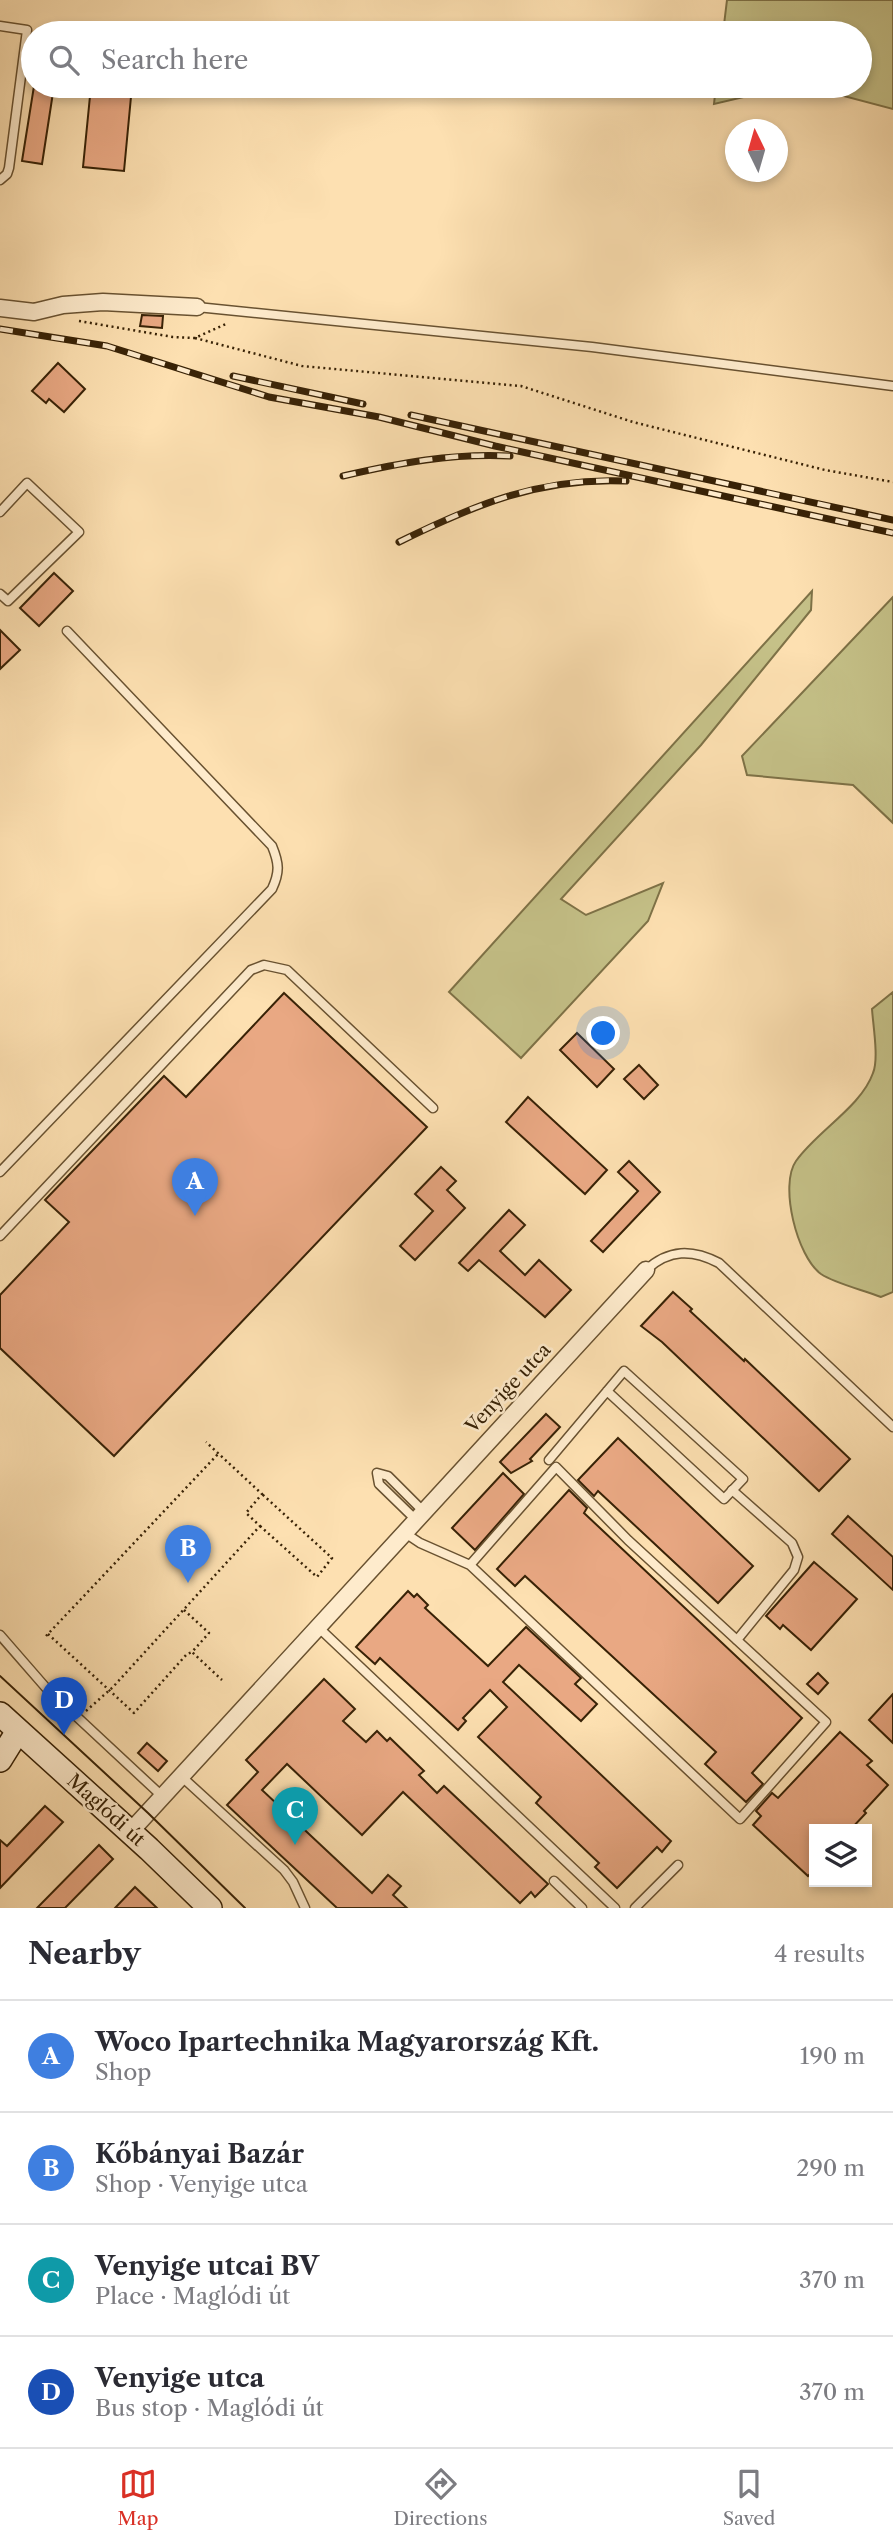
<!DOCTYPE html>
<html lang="en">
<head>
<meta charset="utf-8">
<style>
  :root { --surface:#fff; --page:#f2f2f3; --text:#2b2b33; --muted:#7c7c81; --line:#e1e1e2; --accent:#d93025 }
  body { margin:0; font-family:"Libre Caslon Text",serif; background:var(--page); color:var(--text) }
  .controls { position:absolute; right:21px; bottom:21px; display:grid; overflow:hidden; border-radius:0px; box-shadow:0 4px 10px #0003 }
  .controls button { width:63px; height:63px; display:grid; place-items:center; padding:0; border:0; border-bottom:2px solid var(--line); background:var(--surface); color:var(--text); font:35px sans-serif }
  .compass { position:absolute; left:725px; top:119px; width:63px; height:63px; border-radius:50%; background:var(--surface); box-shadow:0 4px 10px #0003; rotate:355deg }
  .you { position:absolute; left:604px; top:1034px; width:24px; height:24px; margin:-18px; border:5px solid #fff; border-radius:50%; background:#1a73e8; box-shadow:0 0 0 10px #1a73e833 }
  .badge { display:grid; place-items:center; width:46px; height:46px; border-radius:50%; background:var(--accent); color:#fff; font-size:23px; font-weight:700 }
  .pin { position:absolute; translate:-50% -58px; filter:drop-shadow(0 2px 4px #0008) }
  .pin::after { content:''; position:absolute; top:37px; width:24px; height:21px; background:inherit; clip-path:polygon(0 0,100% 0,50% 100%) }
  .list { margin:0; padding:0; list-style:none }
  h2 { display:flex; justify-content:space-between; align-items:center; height:91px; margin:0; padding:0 28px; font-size:30px }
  h2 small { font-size:23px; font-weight:400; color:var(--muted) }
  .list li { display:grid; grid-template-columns:46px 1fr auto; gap:21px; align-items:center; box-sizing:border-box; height:112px; padding:0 28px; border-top:2px solid var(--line) }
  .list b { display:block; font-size:26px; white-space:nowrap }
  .list p { margin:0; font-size:23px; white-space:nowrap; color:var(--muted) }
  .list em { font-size:23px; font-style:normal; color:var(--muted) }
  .icon { flex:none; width:38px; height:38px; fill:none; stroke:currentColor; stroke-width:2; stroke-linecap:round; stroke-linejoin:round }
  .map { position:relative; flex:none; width:893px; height:1908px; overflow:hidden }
  .search { position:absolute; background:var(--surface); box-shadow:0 4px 10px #0003; left:21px; right:21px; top:21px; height:77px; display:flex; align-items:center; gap:18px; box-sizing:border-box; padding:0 24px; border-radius:38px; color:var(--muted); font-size:26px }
  .sheet { height:539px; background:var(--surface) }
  nav { display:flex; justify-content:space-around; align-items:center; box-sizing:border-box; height:98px; border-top:2px solid var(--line); background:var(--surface); font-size:19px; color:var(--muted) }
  nav a { display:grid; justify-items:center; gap:4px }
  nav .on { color:var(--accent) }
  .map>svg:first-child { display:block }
</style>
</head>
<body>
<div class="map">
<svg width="893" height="1908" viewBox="0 0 893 1908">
  <rect width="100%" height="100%" fill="#fde0b1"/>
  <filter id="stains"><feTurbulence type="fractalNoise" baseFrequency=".00286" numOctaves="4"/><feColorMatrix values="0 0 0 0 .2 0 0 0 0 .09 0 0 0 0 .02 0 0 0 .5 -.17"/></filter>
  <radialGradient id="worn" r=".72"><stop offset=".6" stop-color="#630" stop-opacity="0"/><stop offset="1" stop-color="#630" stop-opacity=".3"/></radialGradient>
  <!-- green -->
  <g fill="#c5c188" stroke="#7e7247" stroke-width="2">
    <polygon points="727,0 893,0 893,109 806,86 860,86 860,33 723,33"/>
    <polygon points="716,86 791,86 714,104"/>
    <polygon points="812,591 811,610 701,745 561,899 586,915 663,883 648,921 521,1058 449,992"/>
    <polygon points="893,597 893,823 853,785 747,775 742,756"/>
    <path d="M893 992V1292L881 1297C864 1290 836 1284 821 1274 797 1257 779 1185 796 1161 817 1131 861 1107 873 1073 879 1059 873 1025 872 1009Z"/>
  </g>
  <!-- building -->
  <g fill="#e9a883" stroke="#382206" stroke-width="2">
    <polygon points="34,86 54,86 42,164 22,161"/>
    <polygon points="91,86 132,86 124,171 83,167"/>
    <polygon points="142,315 163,316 162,328 140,326"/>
    <polygon points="58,363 85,389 64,412 49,399 46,403 32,391"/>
    <polygon points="54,573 73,591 39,626 20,608"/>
    <polygon points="0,630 20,650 0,669"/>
    <polygon points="284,993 427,1127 114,1456 0,1348 0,1295 69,1222 45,1200 164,1076 186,1097"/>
    <polygon points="577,1033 614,1069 597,1087 560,1050"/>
    <polygon points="639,1065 658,1085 644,1099 624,1079"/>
    <polygon points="528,1097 607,1170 585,1194 506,1122"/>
    <polygon points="629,1161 660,1192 603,1252 591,1241 638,1191 618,1172"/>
    <polygon points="441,1167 456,1181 447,1190 465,1208 415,1260 400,1246 433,1211 415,1194"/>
    <polygon points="509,1210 525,1225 500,1251 525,1275 539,1260 571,1290 545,1317 479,1260 468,1271 459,1263"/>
    <polygon points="673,1292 692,1309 690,1311 744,1361 745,1359 850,1459 819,1491 662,1342 641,1326"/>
    <polygon points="546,1414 560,1427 530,1459 532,1461 511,1473 500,1462"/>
    <polygon points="618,1438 753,1566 718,1603 598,1491 594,1496 578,1480"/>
    <polygon points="503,1473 524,1494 475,1550 452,1528"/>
    <polygon points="569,1490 587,1508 584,1513 802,1718 752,1773 763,1784 746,1802 705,1764 716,1752 525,1576 515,1586 497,1569"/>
    <polygon points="848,1516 893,1557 893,1590 832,1534"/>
    <polygon points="814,1562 857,1599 811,1650 783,1625 780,1629 766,1616"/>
    <polygon points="408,1591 414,1597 417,1594 428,1605 425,1608 488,1666 526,1627 581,1678 575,1684 597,1704 581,1721 519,1665 503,1682 671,1841 662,1852 657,1847 617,1888 595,1867 599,1863 536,1803 541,1797 478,1737 507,1707 490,1690 463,1718 466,1721 458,1730 380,1658 375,1664 356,1647"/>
    <polygon points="818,1673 828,1683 818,1694 807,1684"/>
    <polygon points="324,1679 355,1709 343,1721 366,1742 377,1731 387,1741 390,1738 424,1771 419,1775 437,1793 444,1786 548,1884 535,1897 531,1892 520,1903 403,1792 362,1835 287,1764 262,1790 372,1893 388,1875 401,1886 393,1895 407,1908 337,1908 227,1805 258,1772 246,1760"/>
    <polygon points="893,1694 893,1743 869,1720"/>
    <polygon points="840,1732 872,1761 867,1765 888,1785 864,1811 866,1813 851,1829 814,1829 814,1870 808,1876 753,1825 761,1816 756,1811 772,1793 778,1798"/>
    <polygon points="147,1743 167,1761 158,1771 138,1753"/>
    <polygon points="45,1806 63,1822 0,1888 0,1840 7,1846"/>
    <polygon points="99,1845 113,1859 65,1908 37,1908"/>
    <polygon points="135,1887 157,1908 115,1908"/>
  </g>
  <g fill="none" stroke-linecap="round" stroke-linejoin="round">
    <!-- lane casing -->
    <g stroke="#695231" stroke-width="11">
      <g id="lane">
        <polyline points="0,26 27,30 9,168 7,174 0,180"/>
        <polyline points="197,307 592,347 893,386"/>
        <polyline points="0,512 27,483 79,532 8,601 0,594"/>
        <path d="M0 1172 272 889C280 872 279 863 272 846L67 631"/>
        <polyline points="0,1236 251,970 264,965 287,970 433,1108"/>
        <path d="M646 1270C669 1249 692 1249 719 1263L893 1427"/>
        <polyline points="549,1460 624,1371 743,1479 724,1499 607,1391"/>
        <polyline points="732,1490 792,1543 798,1557 794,1570 737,1640"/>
        <polyline points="415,1519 379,1484 377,1473 388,1476 423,1511"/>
        <polyline points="405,1533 420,1543 470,1565 740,1819 826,1722 628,1540 556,1467 470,1565"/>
        <polyline points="319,1628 615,1908"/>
        <polyline points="0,1635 47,1689 163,1797"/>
        <polyline points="182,1777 284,1870 293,1882 305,1908"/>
        <polyline points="554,1881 582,1908"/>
        <polyline points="635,1908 678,1865"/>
      </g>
    </g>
    <!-- street casing -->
    <g stroke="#695231" stroke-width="19">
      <g id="street">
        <polyline points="0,308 34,312 63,305 103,302 197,307"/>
        <polyline points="130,1832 646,1270"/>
      </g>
    </g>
    <!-- secondary casing -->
    <g stroke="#382206" stroke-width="26">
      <g id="secondary">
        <polyline points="0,1714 149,1849 210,1908"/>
        <polyline points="0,1760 18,1731"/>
      </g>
    </g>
    <!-- path -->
    <g stroke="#382206" stroke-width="2.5" stroke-dasharray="2 3.5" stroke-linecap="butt">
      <polyline points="79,321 173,337 195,338 228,323"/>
      <polyline points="195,338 302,366 521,386 633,422 825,470 893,482"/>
      <polyline points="260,1526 317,1577 332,1558 262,1494"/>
      <polyline points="184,1610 209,1633 192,1652 222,1680"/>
      <polyline points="48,1634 134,1713 187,1654 192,1652"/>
      <polyline points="46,1636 218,1454"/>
      <polyline points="86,1711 113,1687 260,1526 246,1513 262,1494 206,1442"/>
    </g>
    <!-- lane -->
    <use href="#lane" stroke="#feebcc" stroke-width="8"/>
    <!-- street -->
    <use href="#street" stroke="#feebcc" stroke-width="16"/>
    <!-- secondary -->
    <use href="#secondary" stroke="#feebcc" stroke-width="23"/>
    <!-- tram -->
    <polyline stroke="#382206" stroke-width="2" points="0,1676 148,1813 245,1908"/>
    <!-- rail casing -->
    <g stroke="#382206" stroke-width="7">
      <g id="rail">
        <polyline points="0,329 107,346 269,397 379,417 495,446 893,533"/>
        <polyline points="233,376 363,404"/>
        <polyline points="411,415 893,520"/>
        <path d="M343 476C399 463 452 453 510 456"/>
        <path d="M399 542C474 505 540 477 626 481"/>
      </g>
    </g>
    <!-- rail -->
    <use href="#rail" stroke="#feebcc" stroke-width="4.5" stroke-dasharray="13" stroke-linecap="butt"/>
  </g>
  <g text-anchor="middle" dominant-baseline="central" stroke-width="5" stroke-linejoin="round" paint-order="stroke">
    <!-- street labels -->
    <g font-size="19" fill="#382206" stroke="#feebcc">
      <text transform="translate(508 1388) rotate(-47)">Venyige utca</text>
      <text transform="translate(106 1810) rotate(42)">Maglódi út</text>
    </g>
  </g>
  <rect width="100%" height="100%" filter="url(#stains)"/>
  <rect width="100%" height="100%" fill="url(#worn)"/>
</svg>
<div class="controls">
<button><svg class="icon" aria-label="layers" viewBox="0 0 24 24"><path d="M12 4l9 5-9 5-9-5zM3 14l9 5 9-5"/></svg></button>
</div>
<svg class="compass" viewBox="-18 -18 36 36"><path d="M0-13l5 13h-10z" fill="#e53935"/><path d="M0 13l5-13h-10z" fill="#7c7c81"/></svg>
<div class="you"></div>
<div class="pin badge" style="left:195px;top:1216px;background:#3f7fe0">A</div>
<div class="pin badge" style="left:188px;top:1583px;background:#3f7fe0">B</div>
<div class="pin badge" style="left:295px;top:1845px;background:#0f9aa8">C</div>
<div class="pin badge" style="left:64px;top:1735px;background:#1a4fb4">D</div>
<div class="search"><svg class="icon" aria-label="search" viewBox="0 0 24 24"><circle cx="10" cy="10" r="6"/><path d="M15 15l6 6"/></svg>Search here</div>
</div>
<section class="sheet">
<h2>Nearby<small>4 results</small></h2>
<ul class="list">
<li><span class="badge" style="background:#3f7fe0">A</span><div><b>Woco Ipartechnika Magyarország Kft.</b><p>Shop</p></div><em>190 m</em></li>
<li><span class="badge" style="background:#3f7fe0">B</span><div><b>Kőbányai Bazár</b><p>Shop · Venyige utca</p></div><em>290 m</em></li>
<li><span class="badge" style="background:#0f9aa8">C</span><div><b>Venyige utcai BV</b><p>Place · Maglódi út</p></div><em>370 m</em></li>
<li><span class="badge" style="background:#1a4fb4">D</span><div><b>Venyige utca</b><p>Bus stop · Maglódi út</p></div><em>370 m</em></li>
</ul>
</section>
<nav>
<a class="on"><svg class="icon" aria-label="map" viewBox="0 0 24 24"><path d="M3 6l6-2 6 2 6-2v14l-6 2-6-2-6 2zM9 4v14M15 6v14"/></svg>Map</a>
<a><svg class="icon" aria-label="directions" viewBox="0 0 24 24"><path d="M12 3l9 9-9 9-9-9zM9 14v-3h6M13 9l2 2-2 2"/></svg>Directions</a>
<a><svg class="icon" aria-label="saved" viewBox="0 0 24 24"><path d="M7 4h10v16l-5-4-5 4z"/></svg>Saved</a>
</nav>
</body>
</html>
